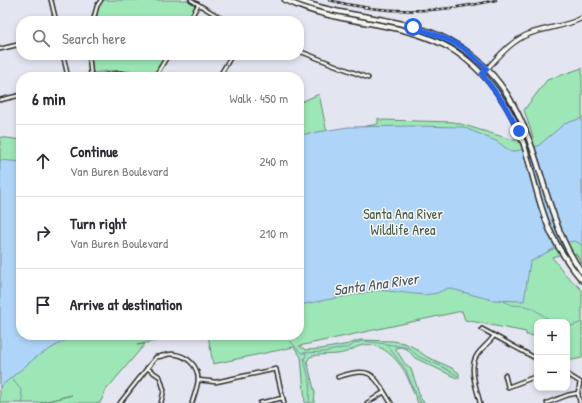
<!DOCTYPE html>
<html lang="en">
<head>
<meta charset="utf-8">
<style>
  :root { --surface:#fff; --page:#f2f2f3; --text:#2b2b33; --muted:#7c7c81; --line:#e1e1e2 }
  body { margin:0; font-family:"Patrick Hand",sans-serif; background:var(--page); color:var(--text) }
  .controls { position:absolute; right:12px; bottom:12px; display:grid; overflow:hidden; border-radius:8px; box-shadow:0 2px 6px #0003 }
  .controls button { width:36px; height:36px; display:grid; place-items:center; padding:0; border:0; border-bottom:1px solid var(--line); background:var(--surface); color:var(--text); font:20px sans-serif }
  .stop { position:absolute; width:12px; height:12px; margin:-9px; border:3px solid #2563eb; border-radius:50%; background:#fff }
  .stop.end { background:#2563eb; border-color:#fff; box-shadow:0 1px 4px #0008 }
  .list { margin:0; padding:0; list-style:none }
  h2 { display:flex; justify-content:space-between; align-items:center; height:52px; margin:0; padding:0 16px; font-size:17px }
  h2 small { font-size:13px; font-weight:400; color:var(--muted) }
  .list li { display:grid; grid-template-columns:26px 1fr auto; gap:12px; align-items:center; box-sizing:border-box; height:72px; padding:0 16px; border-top:1px solid var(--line) }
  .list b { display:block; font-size:15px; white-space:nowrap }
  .list p { margin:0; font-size:13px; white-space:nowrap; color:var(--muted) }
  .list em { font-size:13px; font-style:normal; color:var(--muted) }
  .icon { flex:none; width:22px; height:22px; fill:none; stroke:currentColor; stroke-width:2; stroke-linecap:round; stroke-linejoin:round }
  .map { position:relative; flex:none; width:582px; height:403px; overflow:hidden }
  .search { position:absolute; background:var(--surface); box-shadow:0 2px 6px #0003; left:16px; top:16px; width:288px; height:44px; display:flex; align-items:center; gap:10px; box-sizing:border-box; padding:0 14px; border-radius:16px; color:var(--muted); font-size:15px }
  .panel { position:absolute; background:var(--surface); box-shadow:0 2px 6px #0003; left:16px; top:72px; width:288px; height:268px; border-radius:16px }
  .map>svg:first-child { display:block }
</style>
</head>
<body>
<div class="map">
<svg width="582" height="403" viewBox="0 0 582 403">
  <rect width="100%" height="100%" fill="#e3e5f1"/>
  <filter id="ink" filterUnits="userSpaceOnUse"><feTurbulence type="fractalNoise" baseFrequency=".025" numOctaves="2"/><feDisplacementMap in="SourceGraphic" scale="8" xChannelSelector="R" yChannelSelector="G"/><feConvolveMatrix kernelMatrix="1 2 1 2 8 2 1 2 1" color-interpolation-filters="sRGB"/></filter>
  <g filter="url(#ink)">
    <!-- green -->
    <g fill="#9de7b6" stroke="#648970">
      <polygon points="102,0 188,0 194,3 195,8 187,21 96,21 98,7"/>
      <path d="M91 55H167L155 75 150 77C127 70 117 69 93 73Z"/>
      <path d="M582 68V264L576 254 566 253 552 257 565 274 582 290V358L567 361V322H537V336L526 335V332L465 320 462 311 299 346 306 350 321 349 349 344 360 340 393 341 404 343 413 347 427 357 452 368 459 373V379L415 358 408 350 401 347 395 348 405 364 411 369 421 399 425 403H418C413 393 410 382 405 372 396 358 381 342 363 345 356 346 350 352 343 353 332 356 320 353 310 357L307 361 315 393 314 403H305L301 357 294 347 213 364 208 335H299V103L319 94 327 133 378 124V118L381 120 454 122 513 140H534L524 110 547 80Z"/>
      <polygon points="0,137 21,140 21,335 181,335 137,345 145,344 106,390 100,403 41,403 72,395 38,403 0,403"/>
    </g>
    <!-- water -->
    <g fill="#aed5f8" stroke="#7a91a6">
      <path d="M582 118V246C580 243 578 242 574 241 565 241 539 257 530 262L524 301 492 300 448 288 437 293 424 295 379 290 299 305V135L348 127 412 126 463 127 498 142 511 152 538 146 564 124Z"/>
      <polygon points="0,160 21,162 21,335 74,335 35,358 0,387"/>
    </g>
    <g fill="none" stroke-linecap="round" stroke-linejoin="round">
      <!-- stream -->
      <g stroke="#7a91a6" stroke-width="1">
        <polyline points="500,299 511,305 525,306 532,308 553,322"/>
        <polyline points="567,326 572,326 582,322"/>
        <polyline points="285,335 301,353 324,352 342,348 348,348 355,343 364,341 386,344 406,370 413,388 421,403"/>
        <polyline points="387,344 409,348 419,357 441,366 458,376"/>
        <polyline points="305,353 306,356 304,359 310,383 309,403"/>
        <polyline points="13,380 21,390 23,403"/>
      </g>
      <!-- street casing -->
      <g stroke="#2b2b2b" stroke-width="5.5">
        <g id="street">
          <polyline points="51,0 56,21"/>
          <polyline points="191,0 226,21"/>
          <polyline points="93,21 97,6 101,0"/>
          <polyline points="189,21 198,5"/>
          <polyline points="0,49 21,44"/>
          <polyline points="299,51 368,78"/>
          <polyline points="63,55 68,77"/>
          <polyline points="89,55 91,77"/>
          <polyline points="95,77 120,73 146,77"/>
          <polyline points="155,77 168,55"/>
          <polyline points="219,77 232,55"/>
          <polyline points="0,100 21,95"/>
          <polyline points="482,329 537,359"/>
          <polyline points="147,368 160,377 164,390 161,403"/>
          <polyline points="567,374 580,382 578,393 580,403"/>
          <polyline points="505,375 508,387 537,376"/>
          <path d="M338 377C373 365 373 375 391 403"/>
          <polyline points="198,380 216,382 276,369 284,403"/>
          <path d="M120 403 156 357C161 357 167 354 172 354 187 355 199 366 198 381 197 388 194 396 192 403"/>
          <polyline points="260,403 283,398"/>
          <polyline points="367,403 384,392"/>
          <path d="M480 403C477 389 468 368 477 355 482 348 489 343 494 336"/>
          <polyline points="547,403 568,395 578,393"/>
        </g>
      </g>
      <!-- secondary casing -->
      <g stroke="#2b2b2b" stroke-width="6">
        <path id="secondary" d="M482 74C496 60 510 41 529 34 546 27 566 27 582 18"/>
      </g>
      <!-- primary casing -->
      <g stroke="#2b2b2b" stroke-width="7">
        <g id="primary">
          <path d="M285 0C298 6 311 11 325 14 364 24 407 26 444 45 480 63 511 105 523 142 533 172 538 206 552 235 560 251 570 266 582 280"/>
          <path d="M298 0C347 19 403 16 450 41 510 73 528 131 546 192 555 220 564 248 582 272"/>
        </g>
      </g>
      <!-- street -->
      <use href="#street" stroke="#f6f6f2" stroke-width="2.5"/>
      <!-- secondary -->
      <use href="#secondary" stroke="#f6f6f2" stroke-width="3.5"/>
      <!-- primary -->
      <use href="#primary" stroke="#f6f6f2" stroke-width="4"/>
      <!-- rail casing -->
      <g stroke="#2b2b2b" stroke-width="2.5">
        <path id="rail" d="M329 0C384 15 441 13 496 0"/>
      </g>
      <!-- rail -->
      <use href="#rail" stroke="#f6f6f2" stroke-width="1" stroke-dasharray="3" stroke-linecap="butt"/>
    </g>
  </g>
  <g fill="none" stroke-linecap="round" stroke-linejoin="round" filter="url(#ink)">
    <!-- route -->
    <path stroke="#2563eb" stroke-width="5" d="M413 27C430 32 447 38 463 48 471 54 479 62 487 69L482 74 503 102 519 131"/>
  </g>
  <g text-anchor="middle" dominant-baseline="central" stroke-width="3" stroke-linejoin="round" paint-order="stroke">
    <!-- park labels -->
    <g font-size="14" fill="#485a4e" stroke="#f6f6f2">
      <text x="403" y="213">Santa Ana River<tspan x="403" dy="16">Wildlife Area</tspan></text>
    </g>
    <!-- water labels -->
    <g font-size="15" font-style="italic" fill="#4c565e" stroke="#f6f6f2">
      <text transform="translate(376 284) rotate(-8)">Santa Ana River</text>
    </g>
  </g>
</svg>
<div class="controls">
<button>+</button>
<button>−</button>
</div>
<div class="stop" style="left:413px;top:27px"></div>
<div class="stop end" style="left:519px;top:131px"></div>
<div class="search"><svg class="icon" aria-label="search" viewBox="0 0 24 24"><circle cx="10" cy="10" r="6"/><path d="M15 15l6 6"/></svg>Search here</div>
<section class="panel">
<h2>6 min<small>Walk · 450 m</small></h2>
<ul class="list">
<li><svg class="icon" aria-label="ahead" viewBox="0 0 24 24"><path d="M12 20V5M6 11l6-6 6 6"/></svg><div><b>Continue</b><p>Van Buren Boulevard</p></div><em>240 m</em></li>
<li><svg class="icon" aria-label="right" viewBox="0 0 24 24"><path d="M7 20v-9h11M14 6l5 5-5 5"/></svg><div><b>Turn right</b><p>Van Buren Boulevard</p></div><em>210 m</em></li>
<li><svg class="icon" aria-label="arrive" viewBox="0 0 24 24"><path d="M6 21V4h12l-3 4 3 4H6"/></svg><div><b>Arrive at destination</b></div></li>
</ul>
</section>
</div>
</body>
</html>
